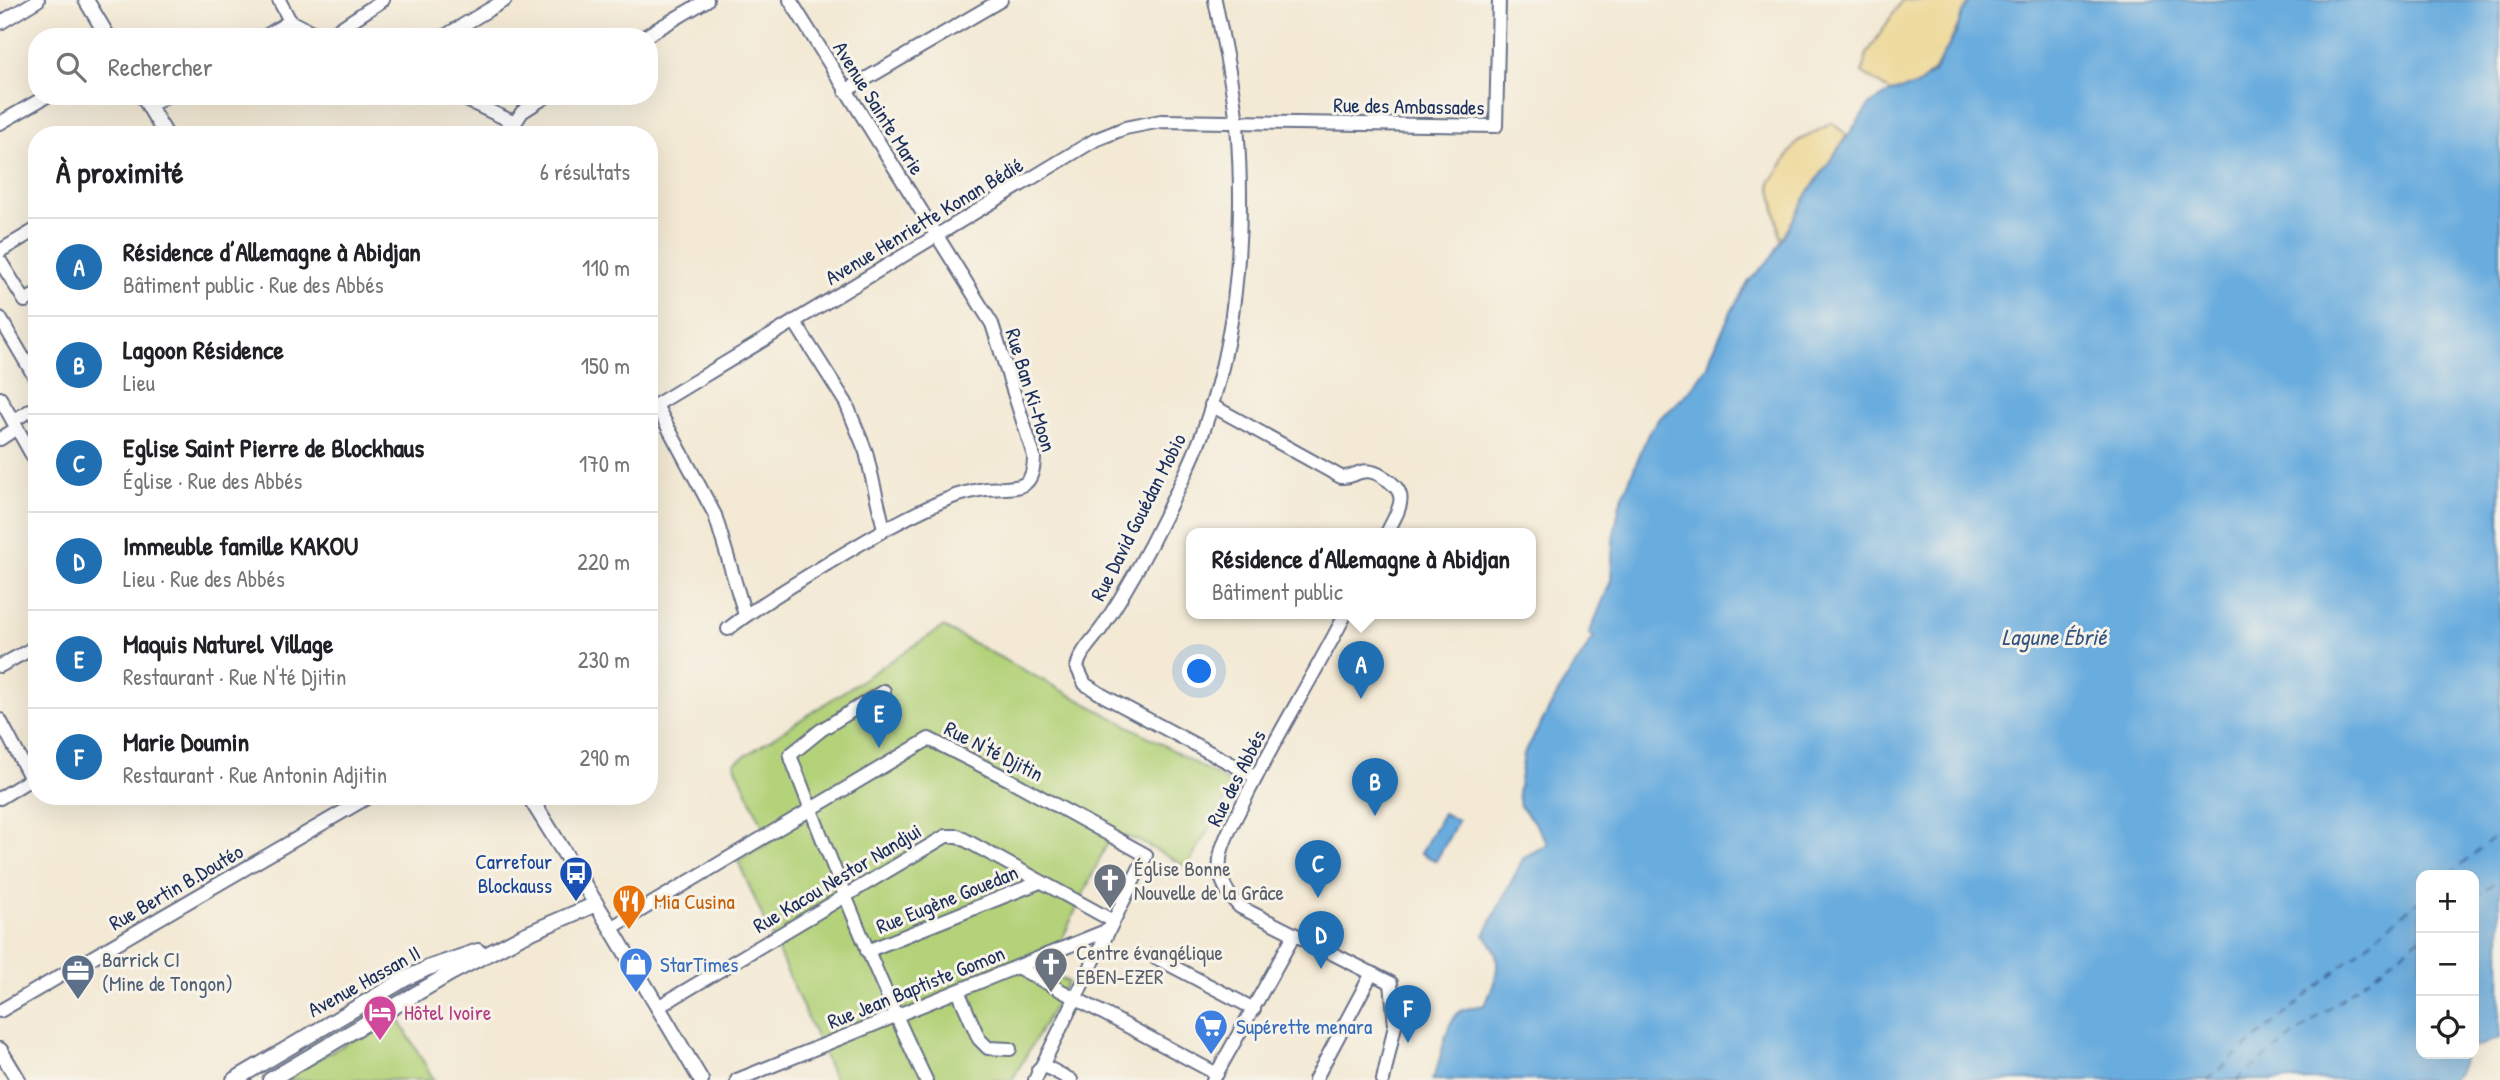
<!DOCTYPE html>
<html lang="fr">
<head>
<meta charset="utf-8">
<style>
  :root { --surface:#fff; --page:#f2f2f2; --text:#202124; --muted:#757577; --line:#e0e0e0; --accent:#1f6fb2 }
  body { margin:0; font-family:"Patrick Hand",sans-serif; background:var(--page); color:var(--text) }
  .controls { position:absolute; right:21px; bottom:21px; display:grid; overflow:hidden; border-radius:14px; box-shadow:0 7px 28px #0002 }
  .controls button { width:63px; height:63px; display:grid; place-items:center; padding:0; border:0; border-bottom:2px solid var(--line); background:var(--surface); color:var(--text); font:35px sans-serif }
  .you { position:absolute; left:1200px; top:672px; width:24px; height:24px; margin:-18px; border:5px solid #fff; border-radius:50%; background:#1a73e8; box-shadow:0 0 0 10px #1a73e833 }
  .badge { display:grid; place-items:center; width:46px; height:46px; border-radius:50%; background:var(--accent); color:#fff; font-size:23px; font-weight:700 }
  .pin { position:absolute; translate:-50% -58px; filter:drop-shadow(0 2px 4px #0008) }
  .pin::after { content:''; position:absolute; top:37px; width:24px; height:21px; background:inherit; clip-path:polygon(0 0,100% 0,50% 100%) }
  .popup { position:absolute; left:1186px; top:528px; width:350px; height:91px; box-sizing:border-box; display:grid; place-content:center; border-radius:14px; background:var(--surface); filter:drop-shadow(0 2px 5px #0005); font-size:23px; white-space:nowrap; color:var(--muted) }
  .popup b { font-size:26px; color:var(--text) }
  .popup::after { content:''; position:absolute; left:50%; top:100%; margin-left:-14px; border:14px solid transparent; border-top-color:var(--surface) }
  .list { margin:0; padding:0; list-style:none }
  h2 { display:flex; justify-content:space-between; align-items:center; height:91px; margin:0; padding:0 28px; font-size:30px }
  h2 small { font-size:23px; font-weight:400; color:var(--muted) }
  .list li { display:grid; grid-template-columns:46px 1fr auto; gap:21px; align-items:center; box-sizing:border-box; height:98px; padding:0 28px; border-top:2px solid var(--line) }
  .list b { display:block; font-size:26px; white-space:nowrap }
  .list p { margin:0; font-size:23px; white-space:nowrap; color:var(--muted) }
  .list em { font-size:23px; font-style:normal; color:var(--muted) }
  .icon { flex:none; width:38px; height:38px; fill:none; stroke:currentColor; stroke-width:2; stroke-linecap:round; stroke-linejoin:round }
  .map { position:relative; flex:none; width:2500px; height:1080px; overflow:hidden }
  .search { position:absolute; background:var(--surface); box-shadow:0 7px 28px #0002; left:28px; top:28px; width:630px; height:77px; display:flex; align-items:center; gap:18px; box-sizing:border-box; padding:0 24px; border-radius:28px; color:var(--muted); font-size:26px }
  .panel { position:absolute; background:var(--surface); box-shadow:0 7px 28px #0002; left:28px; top:126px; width:630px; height:679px; border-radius:28px }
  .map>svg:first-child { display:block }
</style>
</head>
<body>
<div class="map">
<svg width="2500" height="1080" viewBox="0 0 2500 1080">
  <rect width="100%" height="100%" fill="#f7f3e8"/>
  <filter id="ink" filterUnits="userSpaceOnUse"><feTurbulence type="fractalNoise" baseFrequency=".0143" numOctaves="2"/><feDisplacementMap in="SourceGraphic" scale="14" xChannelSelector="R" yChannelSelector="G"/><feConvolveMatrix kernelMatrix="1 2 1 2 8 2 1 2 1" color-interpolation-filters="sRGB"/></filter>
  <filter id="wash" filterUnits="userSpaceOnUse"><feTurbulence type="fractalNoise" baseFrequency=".00686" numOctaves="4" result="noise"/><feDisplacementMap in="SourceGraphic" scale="28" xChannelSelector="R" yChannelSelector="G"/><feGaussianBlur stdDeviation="1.57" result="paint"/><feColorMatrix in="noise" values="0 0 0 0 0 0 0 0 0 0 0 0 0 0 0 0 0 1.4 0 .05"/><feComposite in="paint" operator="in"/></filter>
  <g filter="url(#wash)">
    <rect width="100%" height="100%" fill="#f3e9d4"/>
    <!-- green -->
    <g fill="#b4d279" stroke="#68806c" stroke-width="2">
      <polygon points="943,627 1155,740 1234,786 1187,867 1137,840 1112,833 1047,971 1068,982 1012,1080 835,1080 738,861 770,842 734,763"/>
      <polygon points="397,1016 434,1080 286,1080 312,1062"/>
    </g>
    <!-- sand -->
    <g fill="#eeda9e" stroke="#84847e" stroke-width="2">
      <path d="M1902 0H1971C1953 27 1948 65 1918 84 1911 89 1900 90 1891 92L1862 72 1867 54Z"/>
      <polygon points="1832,123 1847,135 1808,193 1781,241 1770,183 1798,141"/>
    </g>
    <!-- water -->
    <g fill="#69acde" stroke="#426e9e" stroke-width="2">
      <path d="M1971 0H2500V1038L2474 1048V875H2421V1054H2465L2459 1072 2452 1080H1432C1444 1060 1442 1020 1463 1010 1470 1007 1478 1006 1485 1005 1496 982 1506 955 1484 935L1524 857 1548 844 1534 822 1520 806 1518 793 1524 754 1563 684 1594 637 1589 634 1611 581 1613 540 1620 503 1648 434 1660 417 1670 410 1692 388 1708 366 1711 355 1731 312 1749 281 1772 257 1808 193 1870 104 1891 92 1916 86 1934 72 1956 33 1962 13Z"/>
      <polygon points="1443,813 1458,821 1436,861 1421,853"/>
    </g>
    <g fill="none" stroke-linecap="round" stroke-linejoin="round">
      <!-- ferry -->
      <g stroke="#325484" stroke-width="2" stroke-dasharray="9 7" stroke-linecap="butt">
        <polyline points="2449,875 2500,832"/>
        <polyline points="2474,898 2500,878"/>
        <polyline points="2207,1080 2421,899"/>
        <polyline points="2236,1080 2421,938"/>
      </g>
    </g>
  </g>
  <g filter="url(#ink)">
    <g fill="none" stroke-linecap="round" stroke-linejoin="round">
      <!-- minor casing -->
      <g stroke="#677087" stroke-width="16">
        <g id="minor">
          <polyline points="279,0 290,21 322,37"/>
          <path d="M1215 0C1223 41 1233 84 1237 125 1245 227 1238 333 1204 429 1194 459 1178 488 1165 516 1147 553 1127 589 1105 623 1096 638 1081 649 1077 667L1085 684 1104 696 1256 777"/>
          <polyline points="0,23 38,0"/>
          <polyline points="264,37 290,21"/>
          <polyline points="327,37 383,0"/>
          <polyline points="443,37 505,0"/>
          <polyline points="644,37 707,0"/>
          <polyline points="845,91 1001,0"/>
          <polyline points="458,96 515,123"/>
          <polyline points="149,106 166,96"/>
          <polyline points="0,123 47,96"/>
          <polyline points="515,123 522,112 547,96"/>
          <polyline points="0,251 37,229"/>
          <polyline points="0,261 25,301 37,294"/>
          <polyline points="0,318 37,381"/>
          <polyline points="794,321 846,403 866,452 884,529"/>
          <polyline points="0,398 37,464"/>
          <polyline points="656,405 715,515 745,615"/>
          <path d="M1211 405 1341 477C1350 478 1353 474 1361 472 1369 470 1377 473 1383 477 1412 494 1399 508 1387 533"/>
          <polyline points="649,409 1095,140 1125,128 1161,121 1496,126 1499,0"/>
          <polyline points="13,421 37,406"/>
          <polyline points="0,439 17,428"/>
          <path d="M1346 613C1314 676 1276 736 1245 799 1237 816 1225 835 1221 853 1216 875 1225 892 1240 907L1391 983 1395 1025 1383 1080"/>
          <path d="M728 629C758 605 790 587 822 567 865 541 908 514 955 496 965 493 976 490 986 489 1013 486 1034 495 1034 456L992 324 790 0"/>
          <polyline points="0,666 37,646"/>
          <path d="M884 691 821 730 790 755C832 866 875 974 926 1080"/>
          <polyline points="0,720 31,779"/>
          <polyline points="0,798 36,776"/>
          <polyline points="611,928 929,739 1010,780 1146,855 1035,1080"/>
          <polyline points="867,951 1040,882"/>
          <polyline points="1153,956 1254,1009"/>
          <polyline points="1017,967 1217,1074"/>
          <polyline points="958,991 979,1039 988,1048 1010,1049"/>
          <polyline points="658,1007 946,836 958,836 1113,921"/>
          <polyline points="0,1011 370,796"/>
          <polyline points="1038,1070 1043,1065 1071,1080"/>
          <polyline points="737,1080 1108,930"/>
          <polyline points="1213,1080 1294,935"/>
          <polyline points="1315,1080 1372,973"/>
        </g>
      </g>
      <!-- tertiary casing -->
      <g stroke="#677087" stroke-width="18">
        <g id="tertiary">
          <polyline points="86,0 108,37"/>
          <polyline points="143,96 166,135"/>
          <polyline points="529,796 611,928 701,1080"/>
          <polyline points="0,1050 18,1080"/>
          <polyline points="234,1080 405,979 428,968 478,951"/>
          <polyline points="270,1080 451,973 522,936 596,904"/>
        </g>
      </g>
      <!-- minor -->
      <use href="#minor" stroke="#fff" stroke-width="12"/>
      <!-- tertiary -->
      <use href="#tertiary" stroke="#fff" stroke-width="14"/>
    </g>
  </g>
  <!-- icons -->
  <defs>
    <g id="bus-pin" transform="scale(1.75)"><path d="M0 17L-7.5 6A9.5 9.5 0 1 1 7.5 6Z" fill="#1a4fb4" stroke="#f7f3e8"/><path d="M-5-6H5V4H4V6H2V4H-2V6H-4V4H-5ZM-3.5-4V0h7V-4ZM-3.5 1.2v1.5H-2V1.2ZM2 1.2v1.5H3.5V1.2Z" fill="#fff"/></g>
    <g id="church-pin" transform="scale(1.75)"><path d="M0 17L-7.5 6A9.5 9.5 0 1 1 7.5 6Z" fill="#6b7280" stroke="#f7f3e8"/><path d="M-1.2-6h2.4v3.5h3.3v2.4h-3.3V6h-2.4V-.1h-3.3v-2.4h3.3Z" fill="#fff"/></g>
    <g id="restaurant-pin" transform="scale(1.75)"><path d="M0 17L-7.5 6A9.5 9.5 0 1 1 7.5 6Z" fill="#e8710a" stroke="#f7f3e8"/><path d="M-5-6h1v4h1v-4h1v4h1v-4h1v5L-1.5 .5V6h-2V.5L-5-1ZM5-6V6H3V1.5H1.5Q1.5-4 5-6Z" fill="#fff"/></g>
    <g id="shop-pin" transform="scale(1.75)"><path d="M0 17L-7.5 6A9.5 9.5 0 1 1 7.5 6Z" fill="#3f7fe0" stroke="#f7f3e8"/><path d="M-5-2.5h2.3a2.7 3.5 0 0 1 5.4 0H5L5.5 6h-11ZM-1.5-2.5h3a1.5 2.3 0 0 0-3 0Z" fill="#fff"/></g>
    <g id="office-pin" transform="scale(1.75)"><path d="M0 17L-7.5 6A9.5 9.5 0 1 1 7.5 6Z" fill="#5c6f8a" stroke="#f7f3e8"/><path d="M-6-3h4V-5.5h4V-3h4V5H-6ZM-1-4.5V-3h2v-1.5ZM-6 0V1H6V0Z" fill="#fff"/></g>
    <g id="hotel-pin" transform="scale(1.75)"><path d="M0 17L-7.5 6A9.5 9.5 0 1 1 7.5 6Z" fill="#d1479c" stroke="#f7f3e8"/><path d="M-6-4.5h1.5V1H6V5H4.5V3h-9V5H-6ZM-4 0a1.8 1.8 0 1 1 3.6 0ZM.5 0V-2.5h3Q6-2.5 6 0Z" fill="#fff"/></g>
    <g id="supermarket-pin" transform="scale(1.75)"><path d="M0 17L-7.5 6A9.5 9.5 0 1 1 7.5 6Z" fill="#3f7fe0" stroke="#f7f3e8"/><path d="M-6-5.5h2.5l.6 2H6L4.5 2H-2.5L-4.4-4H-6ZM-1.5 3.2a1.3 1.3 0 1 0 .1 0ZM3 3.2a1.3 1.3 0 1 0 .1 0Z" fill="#fff"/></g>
  </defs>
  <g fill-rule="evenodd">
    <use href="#bus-pin" x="576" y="873"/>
    <use href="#church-pin" x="1110" y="880"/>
    <use href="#restaurant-pin" x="629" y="901"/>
    <use href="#shop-pin" x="636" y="964"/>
    <use href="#church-pin" x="1051" y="964"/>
    <use href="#office-pin" x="78" y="971"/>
    <use href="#hotel-pin" x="380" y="1012"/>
    <use href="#supermarket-pin" x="1211" y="1026"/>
  </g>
  <g text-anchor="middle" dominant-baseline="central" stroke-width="6" stroke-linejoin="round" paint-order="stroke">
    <!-- street labels -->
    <g font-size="21" fill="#1b2f5e" stroke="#f7f3e8">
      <text transform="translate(1409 106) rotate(1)">Rue des Ambassades</text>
      <text transform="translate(879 108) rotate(58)">Avenue Sainte Marie</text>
      <text transform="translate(924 221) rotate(-31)">Avenue Henriette Konan Bédié</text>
      <text transform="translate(1031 390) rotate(73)">Rue Ban Ki-Moon</text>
      <text transform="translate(1138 517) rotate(-63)">Rue David Gouédan Mobio</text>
      <text transform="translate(994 751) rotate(27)">Rue N'té Djitin</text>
      <text transform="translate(1236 778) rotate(-63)">Rue des Abbés</text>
      <text transform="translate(837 878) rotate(-31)">Rue Kacou Nestor Nandjui</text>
      <text transform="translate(176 887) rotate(-30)">Rue Bertin B.Doutéo</text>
      <text transform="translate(947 899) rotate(-22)">Rue Eugène Gouedan</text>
      <text transform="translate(364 981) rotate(-29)">Avenue Hassan II</text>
      <text transform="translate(916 987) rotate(-22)">Rue Jean Baptiste Gomon</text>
    </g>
    <!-- transit labels -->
    <g font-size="21" fill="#164399" stroke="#f7f3e8" text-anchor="end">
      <text x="552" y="861">Carrefour<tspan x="552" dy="24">Blockauss</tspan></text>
    </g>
    <!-- worship labels -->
    <g font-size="21" fill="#5b616d" stroke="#f7f3e8" text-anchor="start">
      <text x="1134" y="868">Église Bonne<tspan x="1134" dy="24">Nouvelle de la Grâce</tspan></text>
      <text x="1076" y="952">Centre évangélique<tspan x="1076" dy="24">EBEN-EZER</tspan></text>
    </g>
    <!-- food labels -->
    <g font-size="21" fill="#c56008" stroke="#f7f3e8" text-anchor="start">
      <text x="654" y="901">Mia Cusina</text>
    </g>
    <!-- service labels -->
    <g font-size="21" fill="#4e5e75" stroke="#f7f3e8" text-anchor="start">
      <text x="102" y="959">Barrick CI<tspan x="102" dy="24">(Mine de Tongon)</tspan></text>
    </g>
    <!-- shop labels -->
    <g font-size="21" fill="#366cbe" stroke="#f7f3e8" text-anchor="start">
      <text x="660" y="964">StarTimes</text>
      <text x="1236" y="1026">Supérette menara</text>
    </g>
    <!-- hotel labels -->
    <g font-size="21" fill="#b23c85" stroke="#f7f3e8" text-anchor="start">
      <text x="404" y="1012">Hôtel Ivoire</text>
    </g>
    <!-- water labels -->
    <g font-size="23" font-style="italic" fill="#325484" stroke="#f7f3e8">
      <text x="2054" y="636">Lagune Ébrié</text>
    </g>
  </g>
</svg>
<div class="controls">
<button>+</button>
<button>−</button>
<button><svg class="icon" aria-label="locate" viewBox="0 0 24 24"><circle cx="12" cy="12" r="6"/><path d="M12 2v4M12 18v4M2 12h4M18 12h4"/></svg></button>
</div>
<div class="you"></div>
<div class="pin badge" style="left:1361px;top:699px">A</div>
<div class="popup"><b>Résidence d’Allemagne à Abidjan</b>Bâtiment public</div>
<div class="pin badge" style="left:1375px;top:816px">B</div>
<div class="pin badge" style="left:1318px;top:898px">C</div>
<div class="pin badge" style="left:1321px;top:969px">D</div>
<div class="pin badge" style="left:879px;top:748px">E</div>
<div class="pin badge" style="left:1408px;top:1043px">F</div>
<div class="search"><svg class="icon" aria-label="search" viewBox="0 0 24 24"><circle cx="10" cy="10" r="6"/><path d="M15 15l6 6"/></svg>Rechercher</div>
<section class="panel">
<h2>À proximité<small>6 résultats</small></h2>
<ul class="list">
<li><span class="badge">A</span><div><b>Résidence d’Allemagne à Abidjan</b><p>Bâtiment public · Rue des Abbés</p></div><em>110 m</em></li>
<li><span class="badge">B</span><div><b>Lagoon Résidence</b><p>Lieu</p></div><em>150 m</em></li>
<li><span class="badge">C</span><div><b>Eglise Saint Pierre de Blockhaus</b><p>Église · Rue des Abbés</p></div><em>170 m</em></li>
<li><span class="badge">D</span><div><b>Immeuble famille KAKOU</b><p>Lieu · Rue des Abbés</p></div><em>220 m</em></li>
<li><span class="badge">E</span><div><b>Maquis Naturel Village</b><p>Restaurant · Rue N'té Djitin</p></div><em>230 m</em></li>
<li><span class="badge">F</span><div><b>Marie Doumin</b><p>Restaurant · Rue Antonin Adjitin</p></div><em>290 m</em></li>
</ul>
</section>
</div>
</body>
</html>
